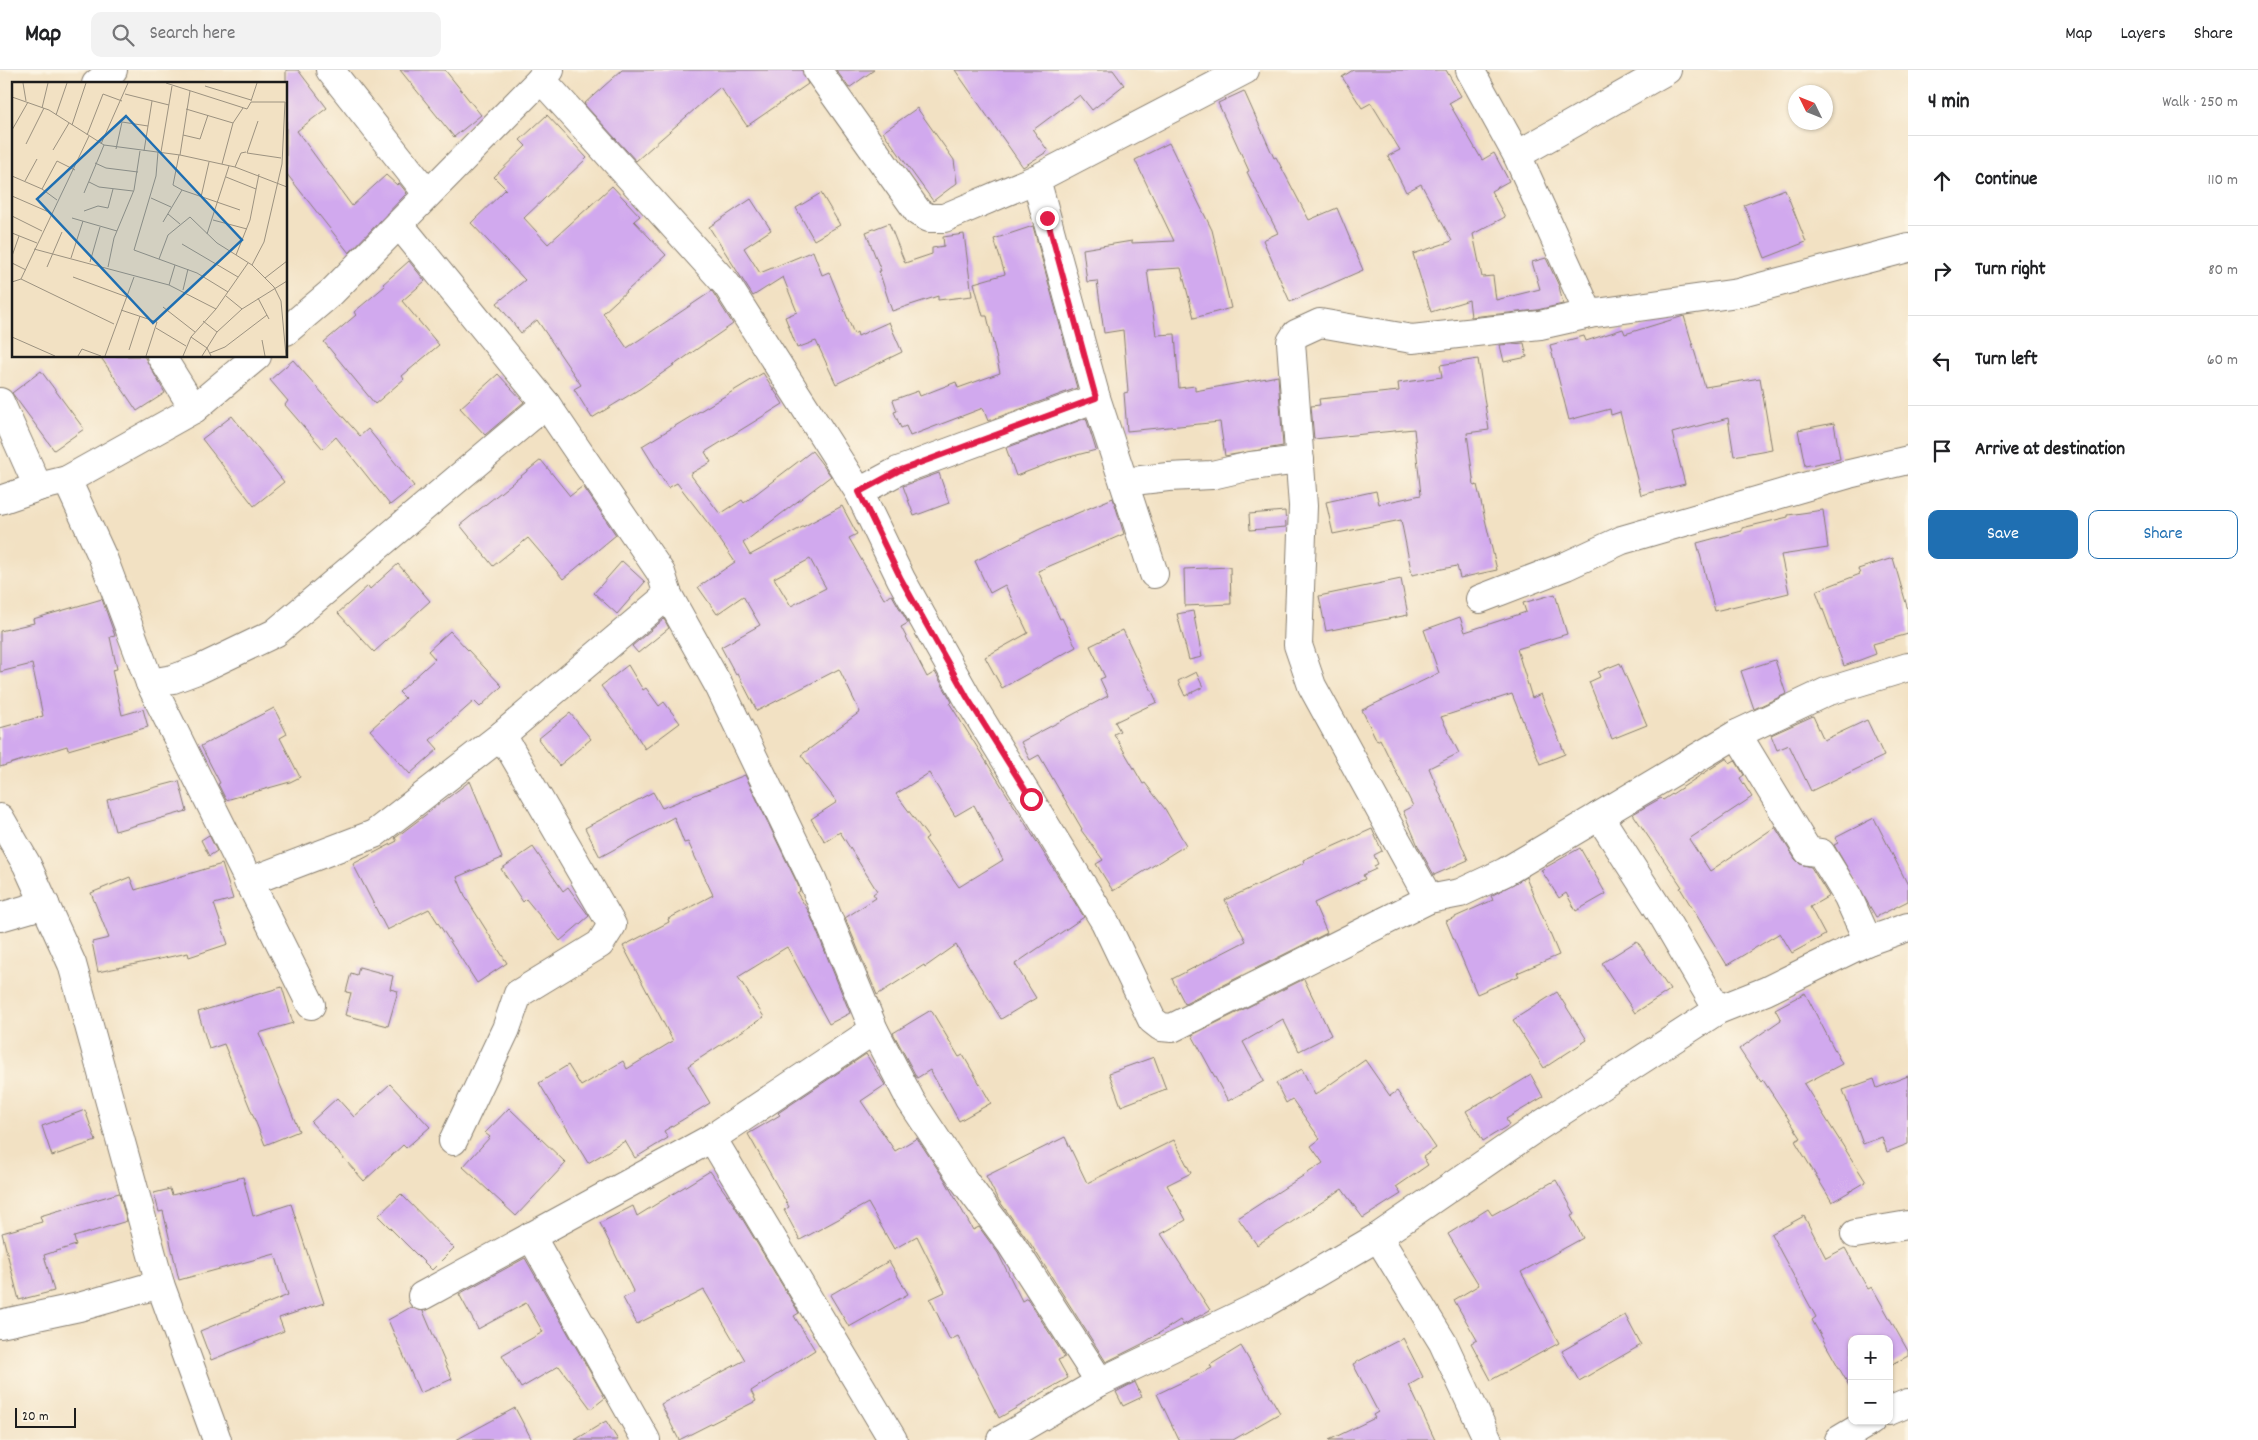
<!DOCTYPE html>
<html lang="en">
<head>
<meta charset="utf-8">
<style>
  :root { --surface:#fff; --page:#f2f2f2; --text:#202124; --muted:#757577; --line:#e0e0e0; --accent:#1f6fb2 }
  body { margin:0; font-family:Dekko,sans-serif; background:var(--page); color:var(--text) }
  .controls { position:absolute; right:15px; bottom:15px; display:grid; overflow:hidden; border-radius:10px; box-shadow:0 1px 4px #0004 }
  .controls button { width:45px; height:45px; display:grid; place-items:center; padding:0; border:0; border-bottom:1px solid var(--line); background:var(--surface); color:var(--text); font:25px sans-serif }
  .compass { position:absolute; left:1788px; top:15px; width:45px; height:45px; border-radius:50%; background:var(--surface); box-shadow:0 1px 4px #0004; rotate:313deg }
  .scale { position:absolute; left:15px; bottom:12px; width:61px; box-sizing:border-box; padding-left:5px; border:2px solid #1c1c1c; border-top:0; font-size:14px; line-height:18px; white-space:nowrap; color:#1c1c1c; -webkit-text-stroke:4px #fcf5e5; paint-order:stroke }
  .stop { position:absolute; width:15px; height:15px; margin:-11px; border:4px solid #e11d48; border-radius:50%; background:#fff }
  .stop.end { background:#e11d48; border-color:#fff; box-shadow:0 1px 5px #0008 }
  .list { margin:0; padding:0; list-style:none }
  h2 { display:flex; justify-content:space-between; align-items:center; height:65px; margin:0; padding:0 20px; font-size:21px }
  h2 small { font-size:16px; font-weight:400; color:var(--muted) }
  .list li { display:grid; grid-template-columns:32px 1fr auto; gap:15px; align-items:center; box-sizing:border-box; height:90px; padding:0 20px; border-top:1px solid var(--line) }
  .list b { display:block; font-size:19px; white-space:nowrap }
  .list em { font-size:16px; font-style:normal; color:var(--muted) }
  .actions { display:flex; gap:10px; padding:15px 20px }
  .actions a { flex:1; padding:11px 0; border:1px solid var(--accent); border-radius:10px; text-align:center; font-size:18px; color:var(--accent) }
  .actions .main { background:var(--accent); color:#fff }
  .icon { flex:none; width:28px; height:28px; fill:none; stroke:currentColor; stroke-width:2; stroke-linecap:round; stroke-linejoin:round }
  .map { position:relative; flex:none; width:1908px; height:1370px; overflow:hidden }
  header { display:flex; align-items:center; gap:30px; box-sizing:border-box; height:70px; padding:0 25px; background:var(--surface); border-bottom:1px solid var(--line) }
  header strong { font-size:24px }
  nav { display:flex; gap:28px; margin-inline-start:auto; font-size:18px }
  .search { width:350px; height:45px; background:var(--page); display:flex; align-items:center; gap:12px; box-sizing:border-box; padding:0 18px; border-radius:10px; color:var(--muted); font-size:19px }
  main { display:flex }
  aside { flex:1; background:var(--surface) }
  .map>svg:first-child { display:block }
</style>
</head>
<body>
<header>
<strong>Map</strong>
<div class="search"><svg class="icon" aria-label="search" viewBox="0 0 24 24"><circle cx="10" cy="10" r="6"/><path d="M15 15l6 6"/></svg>Search here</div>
<nav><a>Map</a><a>Layers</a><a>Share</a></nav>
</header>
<main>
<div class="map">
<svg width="1908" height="1370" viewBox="0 0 1908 1370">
  <rect width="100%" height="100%" fill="#fcf5e5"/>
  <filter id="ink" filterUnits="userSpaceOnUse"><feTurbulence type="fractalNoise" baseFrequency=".02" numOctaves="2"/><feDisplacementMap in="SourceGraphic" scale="10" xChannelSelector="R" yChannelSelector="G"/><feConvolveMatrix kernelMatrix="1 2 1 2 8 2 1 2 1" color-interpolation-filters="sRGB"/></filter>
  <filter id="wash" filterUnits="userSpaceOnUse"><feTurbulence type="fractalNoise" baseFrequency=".0096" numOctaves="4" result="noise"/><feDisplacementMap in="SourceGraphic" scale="20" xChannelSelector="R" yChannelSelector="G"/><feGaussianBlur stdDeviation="1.12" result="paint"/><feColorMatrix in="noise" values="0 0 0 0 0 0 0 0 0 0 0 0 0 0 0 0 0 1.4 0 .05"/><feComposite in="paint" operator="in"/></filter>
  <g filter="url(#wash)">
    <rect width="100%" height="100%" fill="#f2e1c3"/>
    <g id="blocks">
      <!-- building -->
      <g fill="#d1a9ee" fill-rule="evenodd">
        <polygon points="286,0 298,0 327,38 297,61 352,136 386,105 397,115 399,113 407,123 349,183 286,103"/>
        <polygon points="400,0 445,0 481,45 454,67"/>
        <polygon points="622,0 802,0 808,14 747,56 720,17 636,91 584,34"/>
        <polygon points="836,0 874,0 849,18"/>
        <polygon points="955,0 1113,0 1124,15 1092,40 1080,25 1033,60 1048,81 1023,97"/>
        <polygon points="1353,0 1446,0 1461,26 1449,33 1482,90 1494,83 1509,111 1491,121 1505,147 1473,164 1482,207 1493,206 1496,230 1540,219 1532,192 1546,188 1559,216 1563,234 1537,240 1471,247 1469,230 1431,242 1413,184 1452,171 1421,114 1406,122 1388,86 1400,80 1371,33 1362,38 1342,7"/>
        <polygon points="1244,21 1274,88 1276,87 1309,150 1337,138 1363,200 1290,232 1263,170 1278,163 1247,102 1249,101 1218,33"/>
        <polygon points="917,38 954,90 957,113 933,131 883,62"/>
        <polygon points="547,45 587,88 524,148 548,174 612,116 640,146 634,151 666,185 603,243 627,278 712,221 733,254 641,318 592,348 574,319 581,315 537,250 521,263 497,233 525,210 471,153 506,119 494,107 526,76 520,70"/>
        <polygon points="1169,73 1212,160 1231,238 1194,248 1181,198 1147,200 1156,265 1175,264 1179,318 1195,316 1195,321 1278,306 1283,376 1225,386 1220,352 1127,361 1124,323 1128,322 1123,260 1104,263 1097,211 1087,212 1083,179 1132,171 1132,173 1174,171 1135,90"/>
        <polygon points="1785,119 1806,172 1765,188 1744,135"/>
        <polygon points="821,123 840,155 814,170 796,138"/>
        <polygon points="751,129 771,160 744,178 760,203 813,181 822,205 829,202 854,264 857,262 858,266 889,252 902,282 836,314 816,271 797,278 785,247 797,242 783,207 753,226 709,157"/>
        <polygon points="889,153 905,193 932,184 932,178 944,176 943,167 964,164 972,226 938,230 938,226 892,241 879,201 881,201 866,162"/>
        <polygon points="1033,156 1077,318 988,351 983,338 910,366 906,356 901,358 894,342 897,341 893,330 918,321 920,326 956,312 958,318 1000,303 987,246 983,246 974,213 1005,204 994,169"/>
        <polygon points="409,191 425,211 402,231 439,275 402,306 404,309 375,334 324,272 356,245 354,242 385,216 383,214"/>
        <polygon points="1684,246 1705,317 1760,308 1772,379 1734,386 1728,348 1672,363 1685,414 1641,425 1620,342 1611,345 1610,339 1569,350 1550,275 1584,266 1586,271 1623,259 1625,264"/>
        <polygon points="1524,273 1527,287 1504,292 1500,275"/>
        <polygon points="100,286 144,286 165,323 137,341"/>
        <polygon points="1478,289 1489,360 1467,363 1474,416 1477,415 1497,500 1460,508 1457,496 1412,505 1401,450 1333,464 1326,432 1376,421 1379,434 1421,425 1414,359 1314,369 1311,336 1320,335 1319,329 1399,321 1398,313 1442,307 1440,295"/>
        <polygon points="293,290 360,366 368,359 414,416 390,435 336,367 323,379 285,335 288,331 270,310"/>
        <polygon points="41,301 84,359 54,380 12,323"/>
        <path d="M763 303 783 334 705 382 711 392 690 404 720 444 742 430 744 433 812 381 831 406 743 473 750 485 842 436 857 464 849 468 884 529 892 525 908 553 901 557 927 607 935 602 952 632 950 634 1084 847 1015 894 1036 928 1001 949 956 875 925 897 924 895 877 925 845 848 876 828 873 824 877 821 840 762 825 772 811 749 837 732 801 685 860 642 839 599 757 641 738 604 736 605 721 577 760 555 743 526 717 544 698 517 735 492 714 461 677 413 668 418 642 376ZM810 489 826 518 791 536 774 508ZM929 703 955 746 974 735 1003 790 959 817 925 769 928 767 896 724Z"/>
        <polygon points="498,304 524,332 485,365 460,338"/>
        <polygon points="232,346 284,412 254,436 202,369"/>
        <polygon points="1086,348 1096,380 1058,390 1016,406 1006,378"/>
        <polygon points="1834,353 1840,389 1805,396 1798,360"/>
        <polygon points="541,390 570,426 583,416 616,465 563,509 528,468 493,496 460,455"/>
        <polygon points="939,403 949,433 914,446 903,416"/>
        <polygon points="1113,428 1124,464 1038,501 1060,549 1062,548 1076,577 1002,618 985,587 1028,563 1005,515 990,523 975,491 1040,459"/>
        <polygon points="1823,440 1828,478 1781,485 1789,523 1715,541 1697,473 1742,461 1742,458 1788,447 1788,445"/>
        <polygon points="1285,441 1286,457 1250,460 1249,444"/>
        <polygon points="1893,488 1908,540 1908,564 1873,574 1876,584 1844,596 1816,521 1860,504 1858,499"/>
        <polygon points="622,491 645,512 617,544 594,523"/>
        <polygon points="398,494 430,531 374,582 338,543 368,516 370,519"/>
        <polygon points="1230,497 1231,534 1185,536 1184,499"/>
        <polygon points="1401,509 1408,545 1326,561 1319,526"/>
        <polygon points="1555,524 1567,564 1517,579 1532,628 1541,624 1565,684 1540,694 1512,624 1441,647 1459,683 1429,698 1468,790 1434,805 1419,778 1403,741 1413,736 1380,669 1377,671 1362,640 1439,603 1424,560 1460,547 1465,562 1526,542 1523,533"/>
        <polygon points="102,529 115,566 110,567 117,599 112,600 122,645 143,639 148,657 68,680 67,676 0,697 0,658 43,646 32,594 0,602 0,561 34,553 33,549"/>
        <polygon points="1193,541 1202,587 1189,590 1177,544"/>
        <polygon points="664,549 669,558 638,583 632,576"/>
        <polygon points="1123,560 1157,632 1115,652 1120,661 1114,664 1143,714 1145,713 1165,739 1186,775 1113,821 1096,794 1103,790 1081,760 1082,759 1039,685 1030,690 1021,672 1108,626 1100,609 1105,607 1090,576"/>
        <polygon points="450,561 502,616 480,637 474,631 430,670 438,679 410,704 370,660 405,628 399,622 435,589 428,581"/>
        <polygon points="1775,590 1786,624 1754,639 1741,601"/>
        <polygon points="1620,593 1647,655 1612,669 1589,612 1600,607 1598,602"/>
        <polygon points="628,595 643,620 646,618 659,636 664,632 680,653 645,679 631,656 601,616"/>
        <polygon points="1196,602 1203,617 1185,626 1178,611"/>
        <polygon points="274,638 287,664 280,668 300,707 290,712 226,730 218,714 220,713 201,676"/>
        <polygon points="570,643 591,669 559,696 538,669"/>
        <polygon points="1813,646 1824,670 1867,650 1884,686 1811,721 1789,675 1777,680 1771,665"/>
        <polygon points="1727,688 1730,693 1735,690 1744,705 1740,708 1752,727 1689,769 1710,801 1775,757 1795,789 1800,794 1811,797 1829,826 1810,837 1825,865 1792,883 1780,863 1727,895 1680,818 1682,817 1633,744 1661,728 1663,730"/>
        <polygon points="745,705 798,815 800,821 797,823 809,842 850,943 829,954 787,877 738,907 764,947 688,996 710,1033 664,1061 668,1068 635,1088 625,1071 588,1093 539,1013 568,995 581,1016 623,991 627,999 673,971 623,876 669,852 668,849 713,825 688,772 684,773 674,747 600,787 585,758 653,722 662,738"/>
        <polygon points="179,711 187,741 115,761 107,730"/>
        <polygon points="470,711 502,788 457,807 466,828 507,893 477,913 429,839 387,860 353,794 397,771 395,768"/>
        <polygon points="1874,748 1908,815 1908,831 1876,847 1834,775 1838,773 1835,768"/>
        <polygon points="1372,759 1382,781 1374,785 1378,794 1374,796 1376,799 1363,805 1365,809 1314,833 1327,863 1185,934 1172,909 1246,871 1225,830 1304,793 1303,790"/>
        <polygon points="209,765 217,781 209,786 201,770"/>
        <polygon points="533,777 563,821 568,817 589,846 560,871 526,829 523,832 501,799"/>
        <polygon points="1580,778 1606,824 1576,841 1566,823 1559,828 1541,800"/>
        <polygon points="222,794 233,829 214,834 228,874 189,887 188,883 98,902 92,872 109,868 91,823 130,807 135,820"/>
        <polygon points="1526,807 1559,885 1517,903 1519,906 1477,924 1446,851 1493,830 1491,826"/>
        <polygon points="1637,871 1670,920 1635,943 1602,893"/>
        <polygon points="359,897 393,906 390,919 398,921 388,956 345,945 351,923 346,922 351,903 357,905"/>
        <polygon points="1304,909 1331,965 1299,981 1283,949 1243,972 1264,1011 1228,1031 1192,965"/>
        <polygon points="282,917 293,953 259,963 299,1061 265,1075 224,974 209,979 198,942"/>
        <polygon points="1557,922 1587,970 1544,998 1513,950"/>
        <polygon points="1805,923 1842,994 1804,1014 1866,1112 1832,1132 1795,1071 1801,1068 1763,1010 1761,1012 1739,979 1781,950 1775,939"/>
        <polygon points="931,940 959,987 963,985 991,1033 959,1051 930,1000 917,1008 893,963"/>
        <polygon points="866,984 885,1015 861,1031 895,1081 917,1068 945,1110 973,1160 979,1157 998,1183 1022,1231 1027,1228 1065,1287 1058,1290 1068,1308 999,1348 958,1266 950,1270 930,1229 945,1222 917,1166 894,1179 868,1133 800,1170 784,1140 789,1137 748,1064 780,1045 778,1043"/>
        <polygon points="1154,987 1166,1019 1121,1036 1109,1003"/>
        <polygon points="1365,990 1390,1026 1397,1021 1436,1078 1423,1087 1428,1095 1396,1117 1401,1124 1363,1148 1342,1119 1257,1175 1238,1148 1323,1093 1311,1076 1320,1069 1292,1029 1286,1033 1276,1013 1302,999 1315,1025"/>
        <polygon points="1531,1005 1543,1027 1506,1049 1509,1055 1483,1071 1466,1041 1492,1026 1493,1028"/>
        <polygon points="1908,1006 1908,1074 1887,1082 1882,1067 1863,1074 1843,1020 1874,1009 1877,1018"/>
        <polygon points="390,1014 430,1057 406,1078 403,1075 364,1111 311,1052 337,1028 354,1047"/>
        <polygon points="509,1038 566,1093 516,1146 463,1097 490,1067 485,1063"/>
        <polygon points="85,1040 96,1071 52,1086 42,1056"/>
        <polygon points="1065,1067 1087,1113 1174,1070 1191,1103 1167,1115 1186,1150 1161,1164 1210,1240 1183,1255 1180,1250 1142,1274 1106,1292 1030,1173 997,1128 986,1106"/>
        <polygon points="710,1101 734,1135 799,1243 794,1246 815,1280 751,1321 756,1331 679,1370 661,1334 745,1290 704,1220 637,1254 623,1228 634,1223 600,1153 633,1136 637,1146"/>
        <polygon points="243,1107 253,1146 291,1134 324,1233 279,1248 284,1261 211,1290 200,1261 288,1225 275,1184 179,1210 163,1141 159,1142 154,1123 170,1119 172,1125"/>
        <polygon points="1556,1110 1575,1144 1571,1146 1583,1168 1521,1202 1559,1273 1491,1310 1471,1273 1477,1270 1454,1230 1479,1215 1448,1164 1488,1139 1492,1145"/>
        <polygon points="119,1123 127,1151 74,1167 76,1175 44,1185 54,1221 19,1230 2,1163 42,1152 40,1146"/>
        <polygon points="401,1124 454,1178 432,1200 378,1146"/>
        <polygon points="1804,1146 1826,1188 1845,1178 1868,1219 1872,1217 1908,1281 1908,1286 1889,1296 1889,1269 1852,1269 1852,1321 1812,1250 1816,1247 1771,1164"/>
        <polygon points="525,1188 605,1328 591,1339 559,1296 521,1318 502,1285 543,1262 526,1233 478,1259 459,1224"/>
        <polygon points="889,1191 908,1224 849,1257 830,1225"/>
        <polygon points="411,1237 423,1241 452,1309 420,1323 388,1250"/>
        <polygon points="1625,1245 1641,1275 1579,1311 1562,1281"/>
        <polygon points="1403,1268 1423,1307 1409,1315 1435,1370 1329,1370 1375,1348 1373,1345 1378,1342 1353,1294"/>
        <polygon points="1241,1276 1280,1343 1233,1370 1179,1370 1157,1324 1212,1298 1210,1295"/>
        <polygon points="1135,1312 1142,1327 1123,1336 1116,1322"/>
        <polygon points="515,1338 532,1370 456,1370"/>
        <polygon points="606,1351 618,1370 575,1370"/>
      </g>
    </g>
  </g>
  <g filter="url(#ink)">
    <use href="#blocks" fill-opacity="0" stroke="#877e70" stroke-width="1"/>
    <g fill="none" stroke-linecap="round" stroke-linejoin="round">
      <!-- minor casing -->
      <g stroke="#877e70" stroke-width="30">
        <g id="minor">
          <polyline points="330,0 427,123"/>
          <polyline points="817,0 918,142 929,148 944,148 1036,109"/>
          <polyline points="1470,0 1517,85 1589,244"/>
          <polyline points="541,9 727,215 859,422 901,509 967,627 1105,852 1152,950 1161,957 1172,958 1429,829 1460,823 1505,802 1737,664 1826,622 1908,597"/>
          <polyline points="96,14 113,0"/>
          <polyline points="1517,85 1667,0"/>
          <polyline points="399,154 546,334 661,503 668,525 720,618 812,809 874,960 911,1031 965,1112 1011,1174 1100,1312"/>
          <polyline points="286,261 332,222 550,0"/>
          <polyline points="161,286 194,339"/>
          <polyline points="0,332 38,417"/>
          <polyline points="67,410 103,488 150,613 311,935"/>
          <polyline points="1124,412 1168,407 1212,405 1251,396 1300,390"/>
          <polyline points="859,422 898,401 1096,328"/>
          <polyline points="0,430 38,417 67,410 194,339 257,286"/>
          <polyline points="1154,504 1096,328 1036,109 1245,0"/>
          <polyline points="1480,529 1566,496 1622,470 1849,404 1908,390"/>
          <polyline points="150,613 173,609 200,599 275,563 546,334"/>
          <polyline points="1737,664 1808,781 1821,783 1848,827 1868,871"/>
          <polyline points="1599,746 1663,846 1718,940"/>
          <polyline points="0,748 27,795 72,894 160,1214 217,1370"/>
          <polyline points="248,812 374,764 502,665 668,525"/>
          <polyline points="1429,829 1312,616 1298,575 1303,436 1291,272 1296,264 1320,253 1412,269 1540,255 1589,244 1738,223 1908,178"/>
          <polyline points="0,847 45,834"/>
          <polyline points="712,1068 893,1370"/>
          <polyline points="453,1071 506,959 518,924 600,874 612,855 502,665"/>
          <polyline points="1855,1164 1908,1155"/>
          <polyline points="531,1166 646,1370"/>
          <polyline points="1378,1167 1443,1273 1488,1370"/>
          <polyline points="422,1226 712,1068 874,960"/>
          <polyline points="0,1254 79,1237 160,1214"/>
          <polyline points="1889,1341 1908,1333"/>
          <polyline points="1001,1370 1100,1312 1267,1232 1378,1167 1533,1060 1718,940 1766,921 1868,871 1908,857"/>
          <polyline points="1839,1370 1871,1351"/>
        </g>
      </g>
      <!-- minor -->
      <use href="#minor" stroke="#fff" stroke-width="28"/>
    </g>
  </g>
  <g fill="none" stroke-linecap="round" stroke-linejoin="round" filter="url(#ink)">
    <!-- route -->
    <polyline stroke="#e11d48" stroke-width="6" points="1031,729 967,627 901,509 859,422 898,401 1096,328 1047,148"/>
  </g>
  <!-- overview -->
  <g transform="translate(12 12)">
    <rect width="275" height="275" fill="#f2e1c3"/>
    <path fill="none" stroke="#9c9280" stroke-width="1" d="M11 1 14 19M154 1 235 27 239 20H273M193 4 239 18M113 12 157 23M0 15 37 28 92 63 168 73 223 85 275 105M239 19 245 1M30 26 36 1M174 27 221 41 231 26M44 33 55 1M246 39 235 71 269 76M60 43 74 1M0 48 16 20M75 53 91 12 110 19M171 53 188 57 196 33M14 62 32 26M89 62 116 1M104 67 110 40 136 44M41 68 57 41M132 69 140 19M146 70 144 94 122 168 185 191 216 210M149 70 160 4M167 73 161 103 170 108M168 73 178 9M83 81 94 86 126 90M210 82 221 41M223 85 229 71 234 70M0 94 30 107 45 118M214 95 244 107M13 99 25 77M77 100 87 105 121 109M30 107 45 79 63 88M72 111 92 63M0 114 39 131M189 115 197 80M139 116 159 125M72 129 86 124 96 126 101 107M156 132 168 142M0 134 30 149M60 136 105 149M201 138 235 147M151 140 170 108 228 128M0 151 25 161M195 152 217 84M170 162 226 195M22 167 157 203 204 227M224 173 238 138 247 92M0 174 7 154M59 176 71 139M147 177 156 153 178 135 205 161 240 183 262 205 269 219 274 274M78 180 88 145M0 181 14 188M240 183 252 160 270 82 273 20M35 185 50 150M96 185 102 156 122 108 128 69M61 195 115 215M253 196 275 179M9 197 77 54M0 200 9 197 102 242M157 203 163 183M171 208 176 187M214 214 230 227M246 216 257 237M151 225 183 250M109 228 145 240 134 274M191 239 205 250M144 246 174 264M0 255 43 274M179 255 195 266 199 274M250 258 253 274M117 268 128 234M198 271 213 265 255 233M66 274 70 267 89 274M93 274 122 195M171 274 179 255 204 227 236 181M190 274 205 250 230 227 275 199"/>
    <path fill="#1f6fb2" fill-opacity="0.15" stroke="#1f6fb2" stroke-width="2.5" d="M114 34 230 158 141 241 25 117Z"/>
    <rect width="275" height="275" fill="none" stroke="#1c1c1c" stroke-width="2.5"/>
  </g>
</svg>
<div class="controls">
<button>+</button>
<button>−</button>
</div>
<svg class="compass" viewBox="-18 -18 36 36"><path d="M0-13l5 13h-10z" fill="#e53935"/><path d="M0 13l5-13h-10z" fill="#757577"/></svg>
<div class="scale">20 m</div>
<div class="stop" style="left:1031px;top:729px"></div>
<div class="stop end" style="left:1047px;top:148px"></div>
</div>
<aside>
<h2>4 min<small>Walk · 250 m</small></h2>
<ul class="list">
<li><svg class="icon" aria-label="ahead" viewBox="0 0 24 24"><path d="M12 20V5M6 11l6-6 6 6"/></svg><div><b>Continue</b></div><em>110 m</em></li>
<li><svg class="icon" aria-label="right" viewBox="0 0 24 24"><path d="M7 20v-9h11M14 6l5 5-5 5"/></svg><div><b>Turn right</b></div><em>80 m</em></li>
<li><svg class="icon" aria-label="left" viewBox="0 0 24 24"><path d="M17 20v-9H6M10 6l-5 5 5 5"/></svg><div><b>Turn left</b></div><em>60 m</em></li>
<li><svg class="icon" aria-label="arrive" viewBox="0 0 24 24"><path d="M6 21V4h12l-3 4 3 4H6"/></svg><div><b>Arrive at destination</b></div></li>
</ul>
<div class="actions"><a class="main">Save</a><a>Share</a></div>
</aside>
</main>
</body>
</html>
